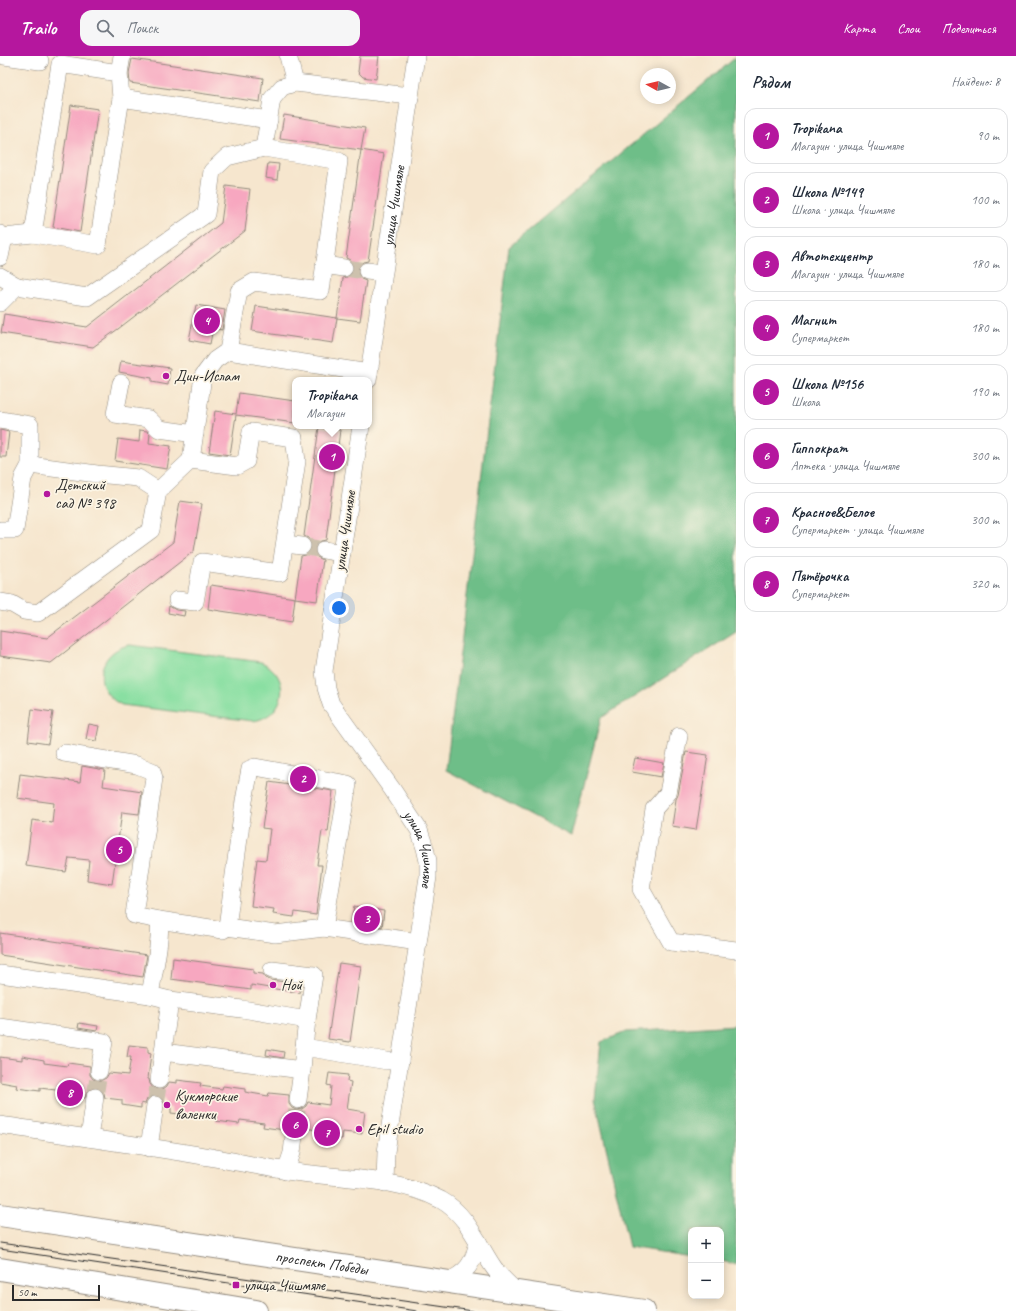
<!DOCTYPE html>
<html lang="ru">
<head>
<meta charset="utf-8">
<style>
  :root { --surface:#fff; --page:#f6f6f7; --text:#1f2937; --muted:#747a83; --line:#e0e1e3; --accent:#b5179e }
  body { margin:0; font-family:Caveat,sans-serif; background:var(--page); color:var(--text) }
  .controls { position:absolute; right:12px; bottom:12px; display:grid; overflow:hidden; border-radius:8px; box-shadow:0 2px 10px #0003 }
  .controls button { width:36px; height:36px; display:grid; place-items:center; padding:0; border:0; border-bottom:1px solid var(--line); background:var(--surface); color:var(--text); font:20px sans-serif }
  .compass { position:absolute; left:640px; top:12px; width:36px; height:36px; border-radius:50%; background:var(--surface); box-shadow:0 2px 10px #0003; rotate:278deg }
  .scale { position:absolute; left:12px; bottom:10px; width:88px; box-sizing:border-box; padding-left:4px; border:2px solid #2b2b2b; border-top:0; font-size:11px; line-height:14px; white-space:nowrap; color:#2b2b2b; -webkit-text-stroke:3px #fcf5e5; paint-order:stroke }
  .you { position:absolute; left:339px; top:552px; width:14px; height:14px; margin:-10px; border:3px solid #fff; border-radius:50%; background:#1a73e8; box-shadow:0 0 0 6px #1a73e833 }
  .badge { display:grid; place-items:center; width:26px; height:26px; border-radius:50%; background:var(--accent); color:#fff; font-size:13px; font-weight:700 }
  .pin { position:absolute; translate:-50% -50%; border:2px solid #fff; box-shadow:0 1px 4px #0006 }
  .popup { position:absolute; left:292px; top:321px; width:80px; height:52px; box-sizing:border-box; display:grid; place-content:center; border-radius:8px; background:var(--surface); filter:drop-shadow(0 1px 3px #0005); font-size:13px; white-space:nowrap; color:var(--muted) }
  .popup b { font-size:15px; color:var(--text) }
  .popup::after { content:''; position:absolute; left:50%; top:100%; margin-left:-8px; border:8px solid transparent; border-top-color:var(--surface) }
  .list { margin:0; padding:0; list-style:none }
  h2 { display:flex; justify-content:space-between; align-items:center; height:52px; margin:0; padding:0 16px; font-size:17px }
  h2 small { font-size:13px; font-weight:400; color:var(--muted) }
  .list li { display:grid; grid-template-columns:26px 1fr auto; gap:12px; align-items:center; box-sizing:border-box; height:56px; margin:0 8px 8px; padding:0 8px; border:1px solid var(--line); border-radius:12px }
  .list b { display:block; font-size:15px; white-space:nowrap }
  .list p { margin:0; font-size:13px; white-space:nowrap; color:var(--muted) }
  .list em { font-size:13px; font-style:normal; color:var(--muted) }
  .icon { flex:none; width:22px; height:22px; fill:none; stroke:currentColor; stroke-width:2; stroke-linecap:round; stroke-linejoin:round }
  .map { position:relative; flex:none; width:736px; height:1255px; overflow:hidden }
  header { display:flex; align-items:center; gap:24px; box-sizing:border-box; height:56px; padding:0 20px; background:var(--accent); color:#fff }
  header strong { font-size:19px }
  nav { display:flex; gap:22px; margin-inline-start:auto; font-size:14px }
  .search { width:280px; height:36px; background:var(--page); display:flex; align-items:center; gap:10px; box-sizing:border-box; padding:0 14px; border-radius:12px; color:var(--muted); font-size:15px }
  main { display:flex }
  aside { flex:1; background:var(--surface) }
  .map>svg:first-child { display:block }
</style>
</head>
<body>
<header>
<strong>Trailo</strong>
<div class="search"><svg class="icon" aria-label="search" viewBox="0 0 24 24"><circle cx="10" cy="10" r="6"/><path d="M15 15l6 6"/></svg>Поиск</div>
<nav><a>Карта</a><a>Слои</a><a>Поделиться</a></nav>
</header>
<main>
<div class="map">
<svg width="736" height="1255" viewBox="0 0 736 1255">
  <rect width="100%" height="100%" fill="#fcf5e5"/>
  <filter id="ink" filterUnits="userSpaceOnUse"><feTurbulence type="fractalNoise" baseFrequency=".025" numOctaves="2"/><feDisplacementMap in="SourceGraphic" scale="8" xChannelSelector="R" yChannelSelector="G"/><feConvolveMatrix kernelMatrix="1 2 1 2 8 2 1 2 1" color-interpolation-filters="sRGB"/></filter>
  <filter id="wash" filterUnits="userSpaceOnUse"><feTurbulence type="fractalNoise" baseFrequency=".012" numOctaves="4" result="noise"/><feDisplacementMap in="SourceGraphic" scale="16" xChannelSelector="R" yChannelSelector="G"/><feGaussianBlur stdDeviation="0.9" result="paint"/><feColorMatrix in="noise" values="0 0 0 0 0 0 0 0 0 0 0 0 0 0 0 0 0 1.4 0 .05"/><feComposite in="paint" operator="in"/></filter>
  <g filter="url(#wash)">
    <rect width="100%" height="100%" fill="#f6e6ce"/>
    <!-- green -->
    <path fill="#89dfa2" stroke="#5a8566" d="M130 589 261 606C292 619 287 660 253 665L122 649C91 635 96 595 130 589Z"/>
    <!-- forest -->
    <g fill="#6ebe88" stroke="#4c745a">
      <polygon points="735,2 736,2 736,576 601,662 571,780 446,714 509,191"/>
      <polygon points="736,969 736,1208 721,1205 721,1174 691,1174 691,1201 629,1191 595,1043 601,986 626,976"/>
    </g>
    <g id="blocks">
      <!-- building -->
      <g fill="#f7a7c0">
        <polygon points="360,0 379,0 376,23 363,21 358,16"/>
        <polygon points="132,3 263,22 260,46 130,27 129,17"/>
        <polygon points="71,49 98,53 80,176 53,171"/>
        <polygon points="284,59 365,72 361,94 280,83"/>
        <polygon points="361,94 384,98 368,205 363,206 359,209 357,213 358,219 361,223 366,225 360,265 337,262 333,287 252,275 256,250 337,262 343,222 347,221 352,218 354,213 353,208 350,204 346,202"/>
        <polygon points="268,107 279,108 277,124 266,122"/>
        <polygon points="226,130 250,133 245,175 118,273 93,291 1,277 4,258 87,271 221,167"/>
        <polygon points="196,249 225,254 222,274 213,272 210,288 189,284"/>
        <polygon points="121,305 170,312 168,329 152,326 152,322 119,316"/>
        <polygon points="239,337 295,345 295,367 236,359 230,399 209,396 215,355 236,358"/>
        <polygon points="319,371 340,374 326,484 321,485 317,487 314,493 315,498 317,501 323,504 317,545 295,542 301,500 306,499 310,496 312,492 311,486 308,482 304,480"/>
        <polygon points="0,374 9,376 6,401 0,401"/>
        <polygon points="140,374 147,375 150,378 149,387 171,390 167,413 115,405 118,383 139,386"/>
        <polygon points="180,445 202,448 194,495 51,607 0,600 0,575 47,582 173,486"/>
        <polygon points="211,529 295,542 292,566 208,553"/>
        <polygon points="169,550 176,554 185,555 184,560 168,557"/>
        <polygon points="32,653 53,656 48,688 28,685"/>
        <polygon points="89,668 99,670 96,685 86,683"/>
        <polygon points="686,696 708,699 696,774 672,770 676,743 678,739"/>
        <polygon points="635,702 664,707 661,721 632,716"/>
        <polygon points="82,710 105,714 103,730 142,736 139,758 122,756 112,828 87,824 89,804 69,802 66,816 26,810 32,764 52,767 54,747 17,742 20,718 80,726"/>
        <polygon points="269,726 290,729 290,728 333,735 328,776 322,775 317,809 322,809 316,859 295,856 294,861 273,858 274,853 251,850 257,803 266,804 270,773 262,772"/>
        <polygon points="354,850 384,855 382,871 351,866"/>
        <polygon points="0,877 147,899 143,921 0,899"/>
        <polygon points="173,902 253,913 253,917 263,918 266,922 270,924 301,928 300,937 251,929 251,934 171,923"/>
        <polygon points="339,907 361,910 350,986 328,983"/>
        <polygon points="79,967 98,970 97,975 78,972"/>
        <polygon points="129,989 148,991 148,996 151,997 148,1023 149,1023 150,1028 153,1032 157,1034 163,1033 167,1030 169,1026 177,1027 177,1024 201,1027 200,1030 222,1033 223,1030 245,1033 245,1036 268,1040 269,1037 289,1039 289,1048 292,1052 296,1054 302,1053 306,1050 308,1046 329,1049 331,1030 327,1029 329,1017 348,1019 347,1025 351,1026 347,1053 365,1056 362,1078 343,1076 342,1083 322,1080 323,1075 305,1072 304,1067 301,1063 296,1061 291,1062 287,1065 285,1074 263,1071 264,1067 240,1064 239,1068 216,1065 217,1059 196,1056 195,1060 171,1057 171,1052 165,1051 164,1045 161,1041 157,1039 151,1040 147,1043 145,1048 141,1047 141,1052 122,1049 122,1044 105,1042 104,1037 101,1033 97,1031 92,1032 87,1035 85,1042 62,1039 63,1035 40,1032 40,1035 16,1032 17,1029 0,1026 0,1001 22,1004 22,1000 44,1004 44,1007 67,1010 68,1007 90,1010 90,1019 93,1023 98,1025 102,1024 106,1022 109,1017 128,1019 131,1001 127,1001"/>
        <polygon points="267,993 284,996 283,1002 266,999"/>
      </g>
    </g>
  </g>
  <g filter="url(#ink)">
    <use href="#blocks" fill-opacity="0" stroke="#90887c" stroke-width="1"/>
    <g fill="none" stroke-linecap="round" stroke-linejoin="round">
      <!-- minor-tunnel -->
      <g stroke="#cdc1ad" stroke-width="17" stroke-dasharray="17 8" stroke-linecap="butt">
        <polyline points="344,212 367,215"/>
        <polyline points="302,490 324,494"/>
        <polyline points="95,1041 99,1015"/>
        <polyline points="155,1049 159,1024"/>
        <polyline points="295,1071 298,1044"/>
      </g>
      <!-- minor casing -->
      <g stroke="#90887c" stroke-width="18">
        <g id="minor">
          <polyline points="4,0 40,5"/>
          <polyline points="288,0 295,27"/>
          <polyline points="119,17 122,0"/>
          <polyline points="121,42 119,17 60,8 33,178 98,189 121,42 269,64"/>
          <polyline points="264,92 272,43 282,31 295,27 410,40"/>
          <polyline points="0,178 4,181 0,201"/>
          <polyline points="4,181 33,178"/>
          <polyline points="324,209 344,212"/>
          <polyline points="367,215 383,217"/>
          <polyline points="0,220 17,230 0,247"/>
          <polyline points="17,230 87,241 206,158 212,115 227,101 264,92 339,105 321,235 254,226 239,235 228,295"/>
          <path id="s1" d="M368 324 416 0"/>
          <polyline points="121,327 115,358 149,363 159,373 195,378"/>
          <polyline points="0,364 30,369 30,409 23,422 15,474 0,474"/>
          <path id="s2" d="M361 370 324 615 326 632 331 648 392 733 419 774 425 792 428 805V821L386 1096 385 1127"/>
          <polyline points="30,409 97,418 138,422 158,435"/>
          <polyline points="285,488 302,490"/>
          <polyline points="324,494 342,497"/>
          <polyline points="177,544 195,546 202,506 280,517 297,405 294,382 251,376 246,405 237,410 191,404 203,320 215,304 228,295 369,317"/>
          <polyline points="0,546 12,548 24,555 38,557 151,474 158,435 191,404"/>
          <polyline points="679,680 668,737 654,753 641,833 671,886 736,894"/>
          <path d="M64 697 137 709 152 715 154 722 134 859 159 864C162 881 153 920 150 939"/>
          <polyline points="159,864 223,874 227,871 275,878 324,872"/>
          <polyline points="227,871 244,745 250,713 255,711 348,728 324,872 418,886"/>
          <polyline points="272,914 314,919 307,964"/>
          <polyline points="0,918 150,939 170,944 242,953 307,964 304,991"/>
          <polyline points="0,971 104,986 99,1015"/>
          <polyline points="163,996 170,944"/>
          <polyline points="159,1024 163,996 302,1014 304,991 387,1005 400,1005"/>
          <polyline points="298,1044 302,1014"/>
          <path d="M0 1069C66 1079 132 1088 198 1099 228 1104 257 1110 287 1115 337 1123 395 1120 441 1144 468 1159 478 1189 494 1212 501 1222 509 1229 517 1236"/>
          <polyline points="89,1082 95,1041"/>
          <polyline points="149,1092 155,1049"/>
          <polyline points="286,1115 292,1097 295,1071"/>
          <path d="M446 1226C467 1217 474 1207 478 1185"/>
        </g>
      </g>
      <!-- major casing -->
      <g stroke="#90887c" stroke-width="24">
        <g id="major">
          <path id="s3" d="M0 1159 644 1255"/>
          <polyline points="0,1213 256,1255"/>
        </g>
      </g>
      <!-- minor -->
      <use href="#minor" stroke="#fff" stroke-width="17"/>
      <!-- major -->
      <use href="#major" stroke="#fff" stroke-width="22"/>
      <!-- tram -->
      <g stroke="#2b2b2b" stroke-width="1">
        <polyline points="0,1187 473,1255"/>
        <polyline points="0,1193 417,1255"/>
      </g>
    </g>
  </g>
  <!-- markers -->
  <g fill="#b5179e" stroke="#fcf5e5" stroke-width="1.5">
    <circle cx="166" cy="320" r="4"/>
    <circle cx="47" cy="438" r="4"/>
    <circle cx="273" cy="929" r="4"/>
    <circle cx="167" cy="1049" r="4"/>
    <circle cx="359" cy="1073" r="4"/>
    <rect x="232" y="1225" width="8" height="8" rx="2"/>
  </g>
  <g text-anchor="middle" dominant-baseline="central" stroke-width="3.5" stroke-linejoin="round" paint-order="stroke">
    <!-- street labels -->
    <g font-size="16" fill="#2b2b2b" stroke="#fcf5e5">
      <text stroke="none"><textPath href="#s1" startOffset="176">улица Чишмяле</textPath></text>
      <text transform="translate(345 475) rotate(-82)">улица Чишмяле</text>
      <text stroke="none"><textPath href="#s2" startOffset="454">улица Чишмяле</textPath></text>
      <text stroke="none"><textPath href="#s3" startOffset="325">проспект Победы</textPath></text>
    </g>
    <!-- poi labels -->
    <g font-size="16" fill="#2b2b2b" stroke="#fcf5e5" text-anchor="start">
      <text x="174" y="320">Дин-Ислам</text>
      <text x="55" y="429">Детский<tspan x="55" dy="18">сад № 398</tspan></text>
      <text x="281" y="929">Ной</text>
      <text x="175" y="1040">Кукморские<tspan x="175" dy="18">валенки</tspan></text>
      <text x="367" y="1073">Epil studio</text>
      <text x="244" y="1229">улица Чишмяле</text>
    </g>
  </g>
</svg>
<div class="controls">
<button>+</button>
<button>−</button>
</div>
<svg class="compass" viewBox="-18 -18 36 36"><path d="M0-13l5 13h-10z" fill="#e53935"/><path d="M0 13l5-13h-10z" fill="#747a83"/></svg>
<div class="scale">50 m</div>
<div class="you"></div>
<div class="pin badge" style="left:332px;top:401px">1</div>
<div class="popup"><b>Tropikana</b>Магазин</div>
<div class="pin badge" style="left:303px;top:723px">2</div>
<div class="pin badge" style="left:367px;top:863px">3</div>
<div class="pin badge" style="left:207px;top:265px">4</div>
<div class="pin badge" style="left:119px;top:794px">5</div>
<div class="pin badge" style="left:295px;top:1069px">6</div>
<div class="pin badge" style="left:327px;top:1077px">7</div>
<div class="pin badge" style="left:70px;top:1037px">8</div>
</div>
<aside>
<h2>Рядом<small>Найдено: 8</small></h2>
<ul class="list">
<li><span class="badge">1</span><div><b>Tropikana</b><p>Магазин · улица Чишмяле</p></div><em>90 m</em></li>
<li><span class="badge">2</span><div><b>Школа №149</b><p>Школа · улица Чишмяле</p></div><em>100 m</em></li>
<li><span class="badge">3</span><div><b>Автотехцентр</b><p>Магазин · улица Чишмяле</p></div><em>180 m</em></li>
<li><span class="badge">4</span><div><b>Магнит</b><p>Супермаркет</p></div><em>180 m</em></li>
<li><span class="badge">5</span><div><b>Школа №156</b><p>Школа</p></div><em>190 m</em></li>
<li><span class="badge">6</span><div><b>Гиппократ</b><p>Аптека · улица Чишмяле</p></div><em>300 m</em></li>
<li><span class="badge">7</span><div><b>Красное&amp;Белое</b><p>Супермаркет · улица Чишмяле</p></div><em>300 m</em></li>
<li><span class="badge">8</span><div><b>Пятёрочка</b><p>Супермаркет</p></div><em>320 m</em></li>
</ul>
</aside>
</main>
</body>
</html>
